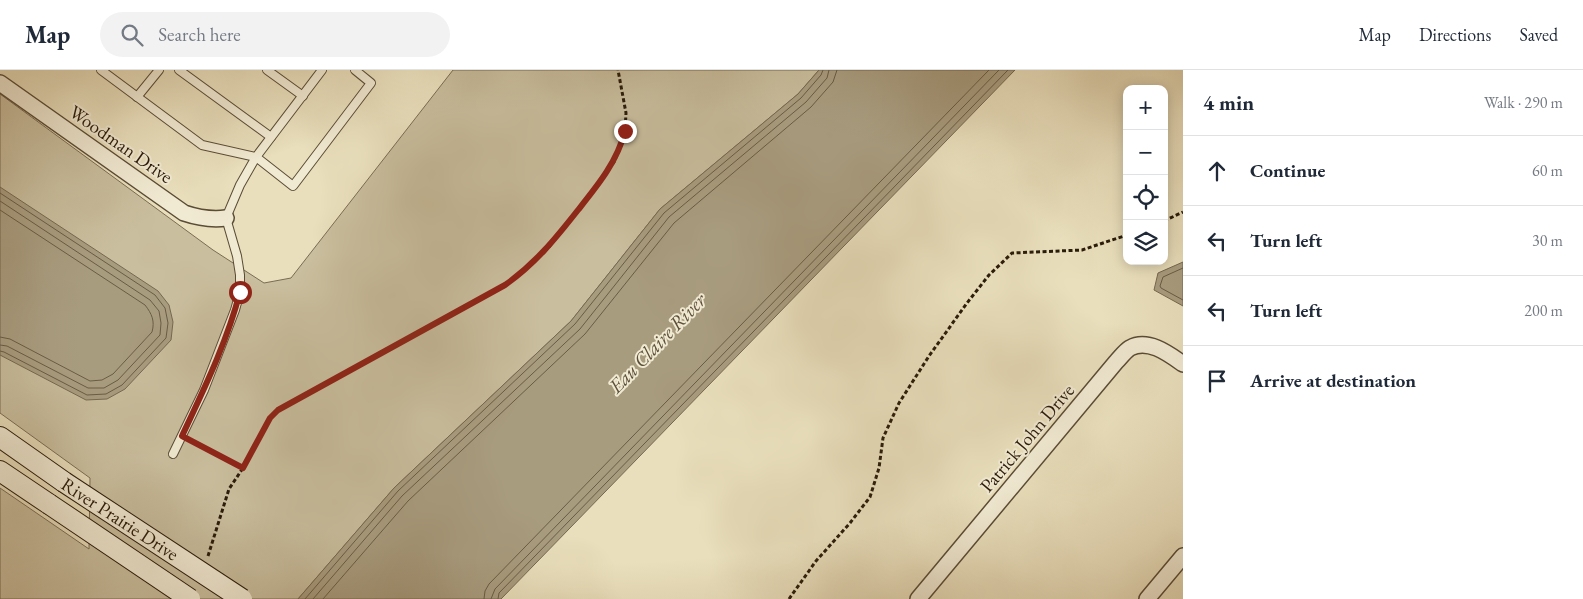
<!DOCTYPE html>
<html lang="en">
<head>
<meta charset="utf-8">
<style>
  :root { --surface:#fff; --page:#f2f2f3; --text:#1f2937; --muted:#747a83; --line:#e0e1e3 }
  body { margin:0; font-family:"EB Garamond",serif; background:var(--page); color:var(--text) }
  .controls { position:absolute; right:15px; top:15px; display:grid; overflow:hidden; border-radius:10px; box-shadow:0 2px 12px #0003 }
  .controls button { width:45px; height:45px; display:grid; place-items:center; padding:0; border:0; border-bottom:1px solid var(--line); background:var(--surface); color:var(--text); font:25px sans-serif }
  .stop { position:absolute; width:15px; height:15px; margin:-11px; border:4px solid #8f2418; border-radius:50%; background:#fff }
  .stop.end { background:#8f2418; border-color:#fff; box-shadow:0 1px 5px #0008 }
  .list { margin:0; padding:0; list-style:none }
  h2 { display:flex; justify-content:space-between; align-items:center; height:65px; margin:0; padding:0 20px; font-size:21px }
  h2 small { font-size:16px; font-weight:400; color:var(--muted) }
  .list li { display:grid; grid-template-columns:32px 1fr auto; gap:15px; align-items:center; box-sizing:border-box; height:70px; padding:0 20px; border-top:1px solid var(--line) }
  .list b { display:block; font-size:19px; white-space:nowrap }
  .list em { font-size:16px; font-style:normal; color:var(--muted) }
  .icon { flex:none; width:28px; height:28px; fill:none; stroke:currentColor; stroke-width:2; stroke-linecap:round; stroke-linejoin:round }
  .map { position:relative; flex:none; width:1183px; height:529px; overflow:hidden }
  header { display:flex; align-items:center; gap:30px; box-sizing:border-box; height:70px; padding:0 25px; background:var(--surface); border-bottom:1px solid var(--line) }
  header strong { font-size:24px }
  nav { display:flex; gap:28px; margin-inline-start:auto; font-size:18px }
  .search { width:350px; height:45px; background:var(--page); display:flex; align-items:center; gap:12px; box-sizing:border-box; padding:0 18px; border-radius:28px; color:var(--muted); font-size:19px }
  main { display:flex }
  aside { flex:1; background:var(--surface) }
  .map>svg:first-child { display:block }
</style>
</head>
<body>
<header>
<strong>Map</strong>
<div class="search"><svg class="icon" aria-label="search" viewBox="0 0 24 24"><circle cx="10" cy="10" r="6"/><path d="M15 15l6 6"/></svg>Search here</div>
<nav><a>Map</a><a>Directions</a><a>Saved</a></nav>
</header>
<main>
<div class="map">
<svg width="1183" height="529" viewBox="0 0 1183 529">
  <rect width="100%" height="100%" fill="#e9dfbc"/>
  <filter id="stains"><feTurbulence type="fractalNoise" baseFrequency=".004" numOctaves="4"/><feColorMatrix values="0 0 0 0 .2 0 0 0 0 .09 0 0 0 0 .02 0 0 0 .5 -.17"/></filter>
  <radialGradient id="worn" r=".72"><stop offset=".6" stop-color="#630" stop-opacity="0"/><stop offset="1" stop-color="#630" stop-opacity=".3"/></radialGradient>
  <!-- green -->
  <polygon fill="#c9be9e" stroke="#7a6c54" points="453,0 819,0 798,24 660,139 571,251 394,418 298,529 0,529 0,418 89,479 90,408 0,343 0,24 213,180 264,213 291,208"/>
  <!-- water -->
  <g fill="#a89c7f" stroke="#766850">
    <polygon points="819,0 1015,0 501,529 298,529 394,418 571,251 660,139 798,24"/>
    <polygon points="0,117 158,221 169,235 173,252 171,270 125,319 107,329 86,330 0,285"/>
    <polygon points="1183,192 1183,236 1154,220 1158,203"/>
  </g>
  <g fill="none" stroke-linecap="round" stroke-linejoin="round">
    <!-- shore -->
    <g stroke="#695c44" stroke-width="1">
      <polyline points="0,123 155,225 165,238 168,253 166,268 122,315 106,324 87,325 4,282 0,281"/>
      <polyline points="0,131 150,230 159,241 161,253 160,265 118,310 104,318 88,318 7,276 0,275"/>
      <path d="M0 140 145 235C152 244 155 251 152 262L113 304 102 310 90 311 10 269 0 267"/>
      <polyline points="1183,198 1163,207 1160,216 1161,218 1183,230"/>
      <polyline points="305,529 398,421 575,254 664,143 801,28 821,5 823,0"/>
      <polyline points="313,529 402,426 580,259 669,147 806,32 827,8 829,0"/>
      <polyline points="323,529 408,431 585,264 674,153 811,37 833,12 837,0"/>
      <polyline points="484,529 485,521 489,514 989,0"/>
      <polyline points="491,529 495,519 999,0"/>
      <polyline points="498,529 499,523 1008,0"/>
    </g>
    <!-- service casing -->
    <g stroke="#5a4c36" stroke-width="10">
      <g id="service">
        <polyline points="101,0 202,75 256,87 322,0"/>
        <polyline points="179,0 271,67"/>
        <polyline points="267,0 303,26"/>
        <polyline points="137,27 159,0"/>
        <polyline points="173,384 204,320 235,240 240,222 240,205 237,186 226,148 240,115 256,87 293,116 371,13 355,0"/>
      </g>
    </g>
    <!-- minor casing -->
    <g stroke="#5a4c36" stroke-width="18">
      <g id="minor">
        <path d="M0 13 184 143C199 148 211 150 226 148"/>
        <path d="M918 529 1116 292C1120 288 1125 281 1130 278 1148 268 1169 284 1183 294"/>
        <polyline points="1147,529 1183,486"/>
      </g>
    </g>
    <!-- secondary casing -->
    <g stroke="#2a1b0a" stroke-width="22">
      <g id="secondary">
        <polyline points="0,367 64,412"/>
        <polyline points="0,401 49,434"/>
      </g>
    </g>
    <!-- path -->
    <g stroke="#2a1b0a" stroke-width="3" stroke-dasharray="4 2.5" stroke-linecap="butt">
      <polyline points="1164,151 1183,142"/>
      <polyline points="192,371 243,398"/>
      <polyline points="208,486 229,419 243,398 270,348 278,340 505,215 522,203 549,177 614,92 621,76 625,61 626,43 618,0"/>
      <polyline points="789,529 816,491 850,453 870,427 879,398 883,368 899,333 929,286 967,233 989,205 1012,183 1082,180 1127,165"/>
    </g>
    <!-- service -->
    <use href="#service" stroke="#f1ead3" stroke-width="8"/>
    <!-- minor -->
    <use href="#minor" stroke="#f1ead3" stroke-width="15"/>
    <!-- secondary -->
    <use href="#secondary" stroke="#f1ead3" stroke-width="20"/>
    <!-- secondary-bridge casing -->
    <g stroke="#2a1b0a" stroke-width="22" stroke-linecap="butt">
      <g id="secondary-bridge">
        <polyline points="64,412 242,529"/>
        <polyline points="49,434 190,529"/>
      </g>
    </g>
    <!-- secondary-bridge -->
    <use href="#secondary-bridge" stroke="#f1ead3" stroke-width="20"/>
  </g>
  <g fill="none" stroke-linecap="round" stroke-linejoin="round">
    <!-- route -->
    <path stroke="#8f2418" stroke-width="6" d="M240 222C227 272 204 319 182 366L243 398 270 348 278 340 505 215C535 194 556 168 578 140 598 115 617 92 625 61"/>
  </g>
  <g text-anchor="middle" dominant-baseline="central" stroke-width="4" stroke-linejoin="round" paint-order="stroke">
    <!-- street labels -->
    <g font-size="19" fill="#2a1b0a" stroke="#f1ead3">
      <text transform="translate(121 74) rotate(35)">Woodman Drive</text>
      <text transform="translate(1027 368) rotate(-50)">Patrick John Drive</text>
      <text transform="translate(120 449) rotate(33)">River Prairie Drive</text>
    </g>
    <!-- water labels -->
    <g font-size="20" font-style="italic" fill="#5c4f39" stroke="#f1ead3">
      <text transform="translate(657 273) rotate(-46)">Eau Claire River</text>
    </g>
  </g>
  <rect width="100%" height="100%" filter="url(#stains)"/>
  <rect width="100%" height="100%" fill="url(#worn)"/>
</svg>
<div class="controls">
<button>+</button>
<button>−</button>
<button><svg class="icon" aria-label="locate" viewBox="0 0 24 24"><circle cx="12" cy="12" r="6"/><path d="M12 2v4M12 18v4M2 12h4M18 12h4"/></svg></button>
<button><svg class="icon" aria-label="layers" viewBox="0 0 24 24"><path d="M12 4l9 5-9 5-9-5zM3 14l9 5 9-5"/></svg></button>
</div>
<div class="stop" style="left:240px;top:222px"></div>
<div class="stop end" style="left:625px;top:61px"></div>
</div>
<aside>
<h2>4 min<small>Walk · 290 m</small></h2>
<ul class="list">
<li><svg class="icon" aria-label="ahead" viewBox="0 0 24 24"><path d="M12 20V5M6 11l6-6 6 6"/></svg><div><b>Continue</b></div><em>60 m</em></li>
<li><svg class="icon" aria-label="left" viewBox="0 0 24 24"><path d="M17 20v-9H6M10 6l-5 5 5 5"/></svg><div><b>Turn left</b></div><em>30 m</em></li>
<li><svg class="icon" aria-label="left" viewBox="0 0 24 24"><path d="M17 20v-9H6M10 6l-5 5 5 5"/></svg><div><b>Turn left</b></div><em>200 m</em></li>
<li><svg class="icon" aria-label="arrive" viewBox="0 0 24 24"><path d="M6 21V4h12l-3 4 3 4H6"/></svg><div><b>Arrive at destination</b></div></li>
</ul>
</aside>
</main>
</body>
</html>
